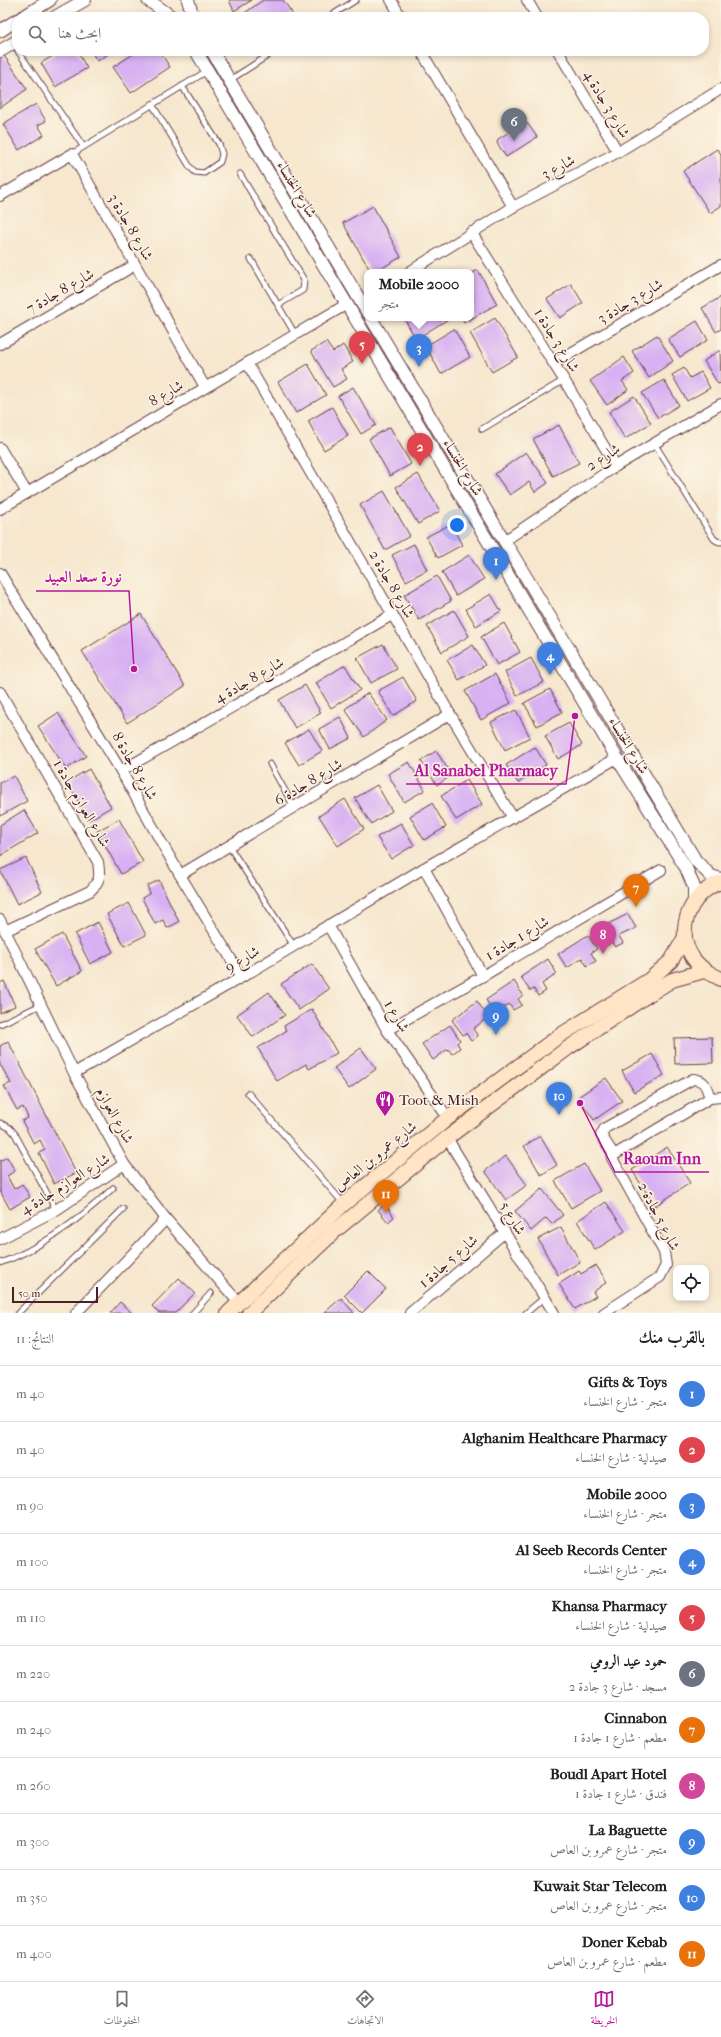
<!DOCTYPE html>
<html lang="ar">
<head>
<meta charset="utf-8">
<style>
  :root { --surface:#fff; --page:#f6f6f6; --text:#202124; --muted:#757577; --line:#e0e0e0; --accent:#b5179e }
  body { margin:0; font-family:"IM FELL French Canon",Amiri,serif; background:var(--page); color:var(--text); direction:rtl }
  .controls { position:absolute; right:12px; bottom:12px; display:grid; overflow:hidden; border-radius:8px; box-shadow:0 2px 6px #0003 }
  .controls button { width:36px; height:36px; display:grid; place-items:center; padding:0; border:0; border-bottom:1px solid var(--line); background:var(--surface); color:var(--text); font:20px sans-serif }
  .scale { position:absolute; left:12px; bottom:10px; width:86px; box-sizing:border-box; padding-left:4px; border:2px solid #4a1f2b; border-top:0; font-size:11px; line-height:14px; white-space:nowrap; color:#4a1f2b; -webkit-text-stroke:3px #fcf5e5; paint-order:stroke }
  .you { position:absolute; left:457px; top:525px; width:14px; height:14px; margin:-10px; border:3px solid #fff; border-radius:50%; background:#1a73e8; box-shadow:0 0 0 6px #1a73e833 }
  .badge { display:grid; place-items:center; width:26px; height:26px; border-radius:50%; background:var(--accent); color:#fff; font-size:13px; font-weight:700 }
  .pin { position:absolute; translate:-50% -33px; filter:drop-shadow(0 1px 2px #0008) }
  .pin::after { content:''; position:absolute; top:21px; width:14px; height:12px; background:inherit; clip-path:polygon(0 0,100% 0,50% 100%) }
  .popup { position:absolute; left:364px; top:269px; width:110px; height:52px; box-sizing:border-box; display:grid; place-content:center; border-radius:8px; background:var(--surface); filter:drop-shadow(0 1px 3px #0005); font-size:13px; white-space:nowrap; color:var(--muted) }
  .popup b { font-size:15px; color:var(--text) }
  .popup::after { content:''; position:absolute; left:50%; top:100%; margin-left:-8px; border:8px solid transparent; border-top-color:var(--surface) }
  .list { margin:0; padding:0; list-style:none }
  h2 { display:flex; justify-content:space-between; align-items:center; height:52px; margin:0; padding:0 16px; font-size:17px }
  h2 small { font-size:13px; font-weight:400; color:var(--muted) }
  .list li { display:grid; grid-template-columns:26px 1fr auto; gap:12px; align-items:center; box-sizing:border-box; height:56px; padding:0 16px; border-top:1px solid var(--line) }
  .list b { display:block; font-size:15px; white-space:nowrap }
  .list p { margin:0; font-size:13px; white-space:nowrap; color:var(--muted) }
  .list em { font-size:13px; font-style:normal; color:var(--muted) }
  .icon { flex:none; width:22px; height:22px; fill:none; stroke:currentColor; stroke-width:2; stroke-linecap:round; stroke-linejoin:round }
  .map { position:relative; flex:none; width:721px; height:1313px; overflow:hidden; direction:ltr }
  .search { position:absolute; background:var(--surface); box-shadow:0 2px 6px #0003; left:12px; right:12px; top:12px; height:44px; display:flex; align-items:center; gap:10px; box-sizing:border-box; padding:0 14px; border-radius:16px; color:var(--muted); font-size:15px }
  .sheet { height:668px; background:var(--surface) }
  nav { display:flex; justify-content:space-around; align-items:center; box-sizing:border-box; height:56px; border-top:1px solid var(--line); background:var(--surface); font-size:11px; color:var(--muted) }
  nav a { display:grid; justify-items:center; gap:2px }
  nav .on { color:var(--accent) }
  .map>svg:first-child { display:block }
</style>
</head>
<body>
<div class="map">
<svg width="721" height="1313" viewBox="0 0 721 1313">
  <rect width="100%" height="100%" fill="#fcf5e5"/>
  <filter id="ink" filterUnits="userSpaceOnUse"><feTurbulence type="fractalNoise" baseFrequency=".025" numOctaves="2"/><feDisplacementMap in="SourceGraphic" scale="8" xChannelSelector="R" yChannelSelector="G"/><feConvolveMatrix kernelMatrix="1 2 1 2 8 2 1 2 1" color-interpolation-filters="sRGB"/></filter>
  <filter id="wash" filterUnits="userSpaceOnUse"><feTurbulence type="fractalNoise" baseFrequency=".012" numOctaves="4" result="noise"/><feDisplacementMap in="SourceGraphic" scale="16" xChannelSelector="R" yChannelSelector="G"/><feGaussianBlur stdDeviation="0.9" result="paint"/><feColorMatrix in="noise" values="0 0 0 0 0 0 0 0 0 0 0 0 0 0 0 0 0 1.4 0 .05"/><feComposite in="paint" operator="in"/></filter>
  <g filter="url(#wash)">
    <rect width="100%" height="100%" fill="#f6e7ce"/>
    <g id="blocks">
      <!-- building -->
      <g fill="#d8b1f3">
        <polygon points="229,0 252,0 234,11"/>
        <polygon points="263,0 283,0 292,13 287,17 239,17"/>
        <polygon points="61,51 77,51 87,68 55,87 41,63"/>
        <polygon points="91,51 113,51 97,61"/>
        <polygon points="138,51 159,51 170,67 131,93 113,67"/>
        <polygon points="3,54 27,89 0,108 0,56"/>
        <polygon points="36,104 46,121 38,125 44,135 19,150 3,124"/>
        <polygon points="524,123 528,124 537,137 506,157 497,143 498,139"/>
        <polygon points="717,149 721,154 721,206 710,213 683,171"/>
        <polygon points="373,206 401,257 375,272 371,272 343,223"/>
        <polygon points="478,270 497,304 464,323 461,318 471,318 471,274"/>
        <polygon points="571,284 583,303 560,318 547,299"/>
        <polygon points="721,297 721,329 716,332 702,308"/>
        <polygon points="404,318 450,318 416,339"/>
        <polygon points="495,318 518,357 492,372 470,333"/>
        <polygon points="697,321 708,340 680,357 668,339"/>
        <polygon points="454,329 470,357 441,374 426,346"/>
        <polygon points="657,335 673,361 649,378 632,351"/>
        <polygon points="326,342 333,352 343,345 353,362 341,369 347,379 333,387 311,351"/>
        <polygon points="720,350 721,383 718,384 704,361"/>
        <polygon points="624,357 634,373 622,381 628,390 607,405 590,381"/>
        <polygon points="308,364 326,395 296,413 278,382"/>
        <polygon points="684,368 690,378 701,372 710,388 687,401 672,375"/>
        <polygon points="664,380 679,405 658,418 642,393"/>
        <polygon points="353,387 376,425 361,434 338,396"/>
        <polygon points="634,396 651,423 625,439 609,412"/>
        <polygon points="332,407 348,436 324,450 308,421"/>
        <polygon points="559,425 579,463 553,476 533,439"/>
        <polygon points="390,427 411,464 390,476 369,439"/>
        <polygon points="526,452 548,483 535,492 529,482 510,495 495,474"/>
        <polygon points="418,474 440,511 418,524 396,487"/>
        <polygon points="384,491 410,536 385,550 360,505"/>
        <polygon points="451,524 462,545 438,558 426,537"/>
        <polygon points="414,544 427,570 406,581 392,555"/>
        <polygon points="469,555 484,579 456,596 442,572"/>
        <polygon points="437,576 451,601 419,620 404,595"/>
        <polygon points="491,594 501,611 476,626 466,609"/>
        <polygon points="454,610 469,636 442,652 427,626"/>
        <polygon points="141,614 185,686 127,723 82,651"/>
        <polygon points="504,623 520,652 497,665 481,637"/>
        <polygon points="383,644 397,669 371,683 357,658"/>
        <polygon points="473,645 485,665 459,680 447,660"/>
        <polygon points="531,658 544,682 517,696 505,672"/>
        <polygon points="345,665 360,690 331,708 316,683"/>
        <polygon points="495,674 511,703 481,720 465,691"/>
        <polygon points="403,677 417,701 393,716 378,691"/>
        <polygon points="305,685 321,713 295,728 279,700"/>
        <polygon points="550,689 562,712 537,726 524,703"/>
        <polygon points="368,693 387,720 364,737 345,709"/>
        <polygon points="516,710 530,737 505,750 491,722"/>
        <polygon points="58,713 86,756 66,769 38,726"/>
        <polygon points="340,717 351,738 330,749 319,729"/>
        <polygon points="569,723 582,745 558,759 545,736"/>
        <polygon points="309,729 322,751 299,765 285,743"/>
        <polygon points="535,747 546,765 518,783 506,765"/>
        <polygon points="436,751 452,775 437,785 421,761"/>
        <polygon points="409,762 425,790 404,802 388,774"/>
        <polygon points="89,769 111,807 89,820 67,782"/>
        <polygon points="14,776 27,801 0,816 0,783"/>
        <polygon points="467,780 482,804 456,820 441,796"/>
        <polygon points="377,785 392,811 371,824 355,798"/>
        <polygon points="345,799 364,829 338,846 319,816"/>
        <polygon points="432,803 446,827 424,840 410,816"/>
        <polygon points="24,810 38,833 0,856 0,825"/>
        <polygon points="119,819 143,862 121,874 97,831"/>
        <polygon points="401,823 414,845 391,859 377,837"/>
        <polygon points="26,858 42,892 17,904 0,870"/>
        <polygon points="159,880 179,922 167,928 163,920 155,924 142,898 150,893 147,886"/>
        <polygon points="129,903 146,935 124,946 107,914"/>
        <polygon points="628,914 636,928 619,936 623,943 615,947 611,941 606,943 598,929"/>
        <polygon points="98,922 113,952 90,964 75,934"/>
        <polygon points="62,934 82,971 56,986 35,949"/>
        <polygon points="588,935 597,949 591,953 596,961 587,966 582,958 567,968 558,954"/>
        <polygon points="548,959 557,974 542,984 546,991 538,996 534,989 530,991 521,977"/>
        <polygon points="312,964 329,989 299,1010 281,984"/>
        <polygon points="4,981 15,1006 0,1013 0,983"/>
        <polygon points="514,981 523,995 518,999 522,1005 513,1010 509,1004 495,1014 486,1000"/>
        <polygon points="269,992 285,1015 253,1037 237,1015"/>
        <polygon points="477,1001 488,1017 473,1029 478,1036 471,1041 466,1033 463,1035 452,1020"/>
        <polygon points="312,1009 337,1053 309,1069 306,1064 277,1081 258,1048 286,1031 284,1026"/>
        <polygon points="450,1025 460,1040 457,1043 460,1048 452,1054 448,1049 433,1060 422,1044"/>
        <polygon points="712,1037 713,1063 675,1064 674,1038"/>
        <polygon points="8,1041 76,1173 54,1184 39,1153 45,1150 40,1140 34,1144 22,1121 28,1118 26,1113 23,1107 17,1110 4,1086 11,1083 1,1066 0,1066 0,1046"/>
        <polygon points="361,1048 376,1069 349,1089 334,1068"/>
        <polygon points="652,1054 664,1075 634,1092 622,1071"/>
        <polygon points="606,1078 622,1101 594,1120 578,1097"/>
        <polygon points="540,1136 557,1165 541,1175 524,1146"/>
        <polygon points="667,1147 690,1183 655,1206 632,1170"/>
        <polygon points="506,1156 527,1185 506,1200 485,1171"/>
        <polygon points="7,1157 15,1171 7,1176 14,1189 22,1184 30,1197 10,1209 0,1191 0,1161"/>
        <polygon points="584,1164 600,1191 571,1208 555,1181"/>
        <polygon points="542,1189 563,1215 552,1224 546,1218 531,1231 515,1211"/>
        <polygon points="606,1202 625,1231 595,1250 577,1221"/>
        <polygon points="385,1204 394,1217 388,1222 378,1210"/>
        <polygon points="561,1227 580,1262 558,1275 538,1239"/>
        <polygon points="596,1265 607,1282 593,1292 596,1296 575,1309 559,1284 579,1271 581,1274"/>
        <polygon points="368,1271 386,1289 362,1313 344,1295"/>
        <polygon points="179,1278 195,1293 175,1313 159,1313 152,1306"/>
        <polygon points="341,1298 354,1313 324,1313"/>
        <polygon points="120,1302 132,1313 110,1313"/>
      </g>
    </g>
  </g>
  <g filter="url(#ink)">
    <use href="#blocks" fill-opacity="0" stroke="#643d43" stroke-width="1"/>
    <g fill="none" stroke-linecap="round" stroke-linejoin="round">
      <!-- service casing -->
      <g stroke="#643d43" stroke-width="7">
        <g id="service">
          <polyline points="329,17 356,0"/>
          <polyline points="18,51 83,146"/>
          <polyline points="230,80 275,51"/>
          <polyline points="152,104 190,167 195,172 204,173 220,162 222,154 219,144 182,86"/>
          <polyline points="72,154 207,71"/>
          <polyline points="240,174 304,280 303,290 278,305"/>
          <polyline points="251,259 295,334"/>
          <polyline points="482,429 564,380"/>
          <polyline points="654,443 714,539 717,541 721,542"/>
          <polyline points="270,764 294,807"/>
          <polyline points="229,846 294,946"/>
          <polyline points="0,1024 41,1005"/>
          <polyline points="248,1093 343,1203"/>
          <polyline points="0,1123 10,1128 15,1134 56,1210"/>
          <path d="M0 1263C43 1248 80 1219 113 1188"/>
          <polyline points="18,1313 123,1209"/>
          <polyline points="193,1313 211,1293"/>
          <polyline points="526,1313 544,1298"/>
        </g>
      </g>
      <!-- minor casing -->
      <g stroke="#643d43" stroke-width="12">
        <g id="minor">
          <polyline points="391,0 401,17"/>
          <polyline points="527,0 537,17"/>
          <polyline points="421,51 513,207"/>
          <polyline points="558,51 618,152"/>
          <polyline points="0,196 72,154 205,387"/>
          <polyline points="471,232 564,380 616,466"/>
          <polyline points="409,272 513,207 618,152 721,89"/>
          <polyline points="0,344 135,265"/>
          <polyline points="247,363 450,714 513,818"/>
          <polyline points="554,363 721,265"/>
          <polyline points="0,448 27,493"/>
          <polyline points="0,509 347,304"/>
          <polyline points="504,541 616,466 721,404"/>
          <polyline points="0,573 121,771 180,875 242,977"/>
          <path d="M0 692 98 862C100 876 101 880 90 891L5 931"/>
          <polyline points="121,771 392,615"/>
          <polyline points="424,868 483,976"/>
          <polyline points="180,875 450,714"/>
          <polyline points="0,920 74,1073 124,1164 166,1219 239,1303"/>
          <polyline points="328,925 387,1030 448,1118"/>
          <polyline points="387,1030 483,976 661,870"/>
          <polyline points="74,1073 242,977 424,868 617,758"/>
          <polyline points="447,1138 554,1313"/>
          <path d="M614 1155 601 1135 605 1128 693 1079C706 1080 706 1087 710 1098"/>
          <polyline points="0,1239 56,1210 124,1164"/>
          <polyline points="76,1313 166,1219"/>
          <polyline points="410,1313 505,1232"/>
          <polyline points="604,1313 660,1277 666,1265 664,1252 612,1158 614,1155 710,1098 721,1097"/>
        </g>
      </g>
      <!-- tertiary casing -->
      <g stroke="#643d43" stroke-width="14">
        <g id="tertiary">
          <polyline points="148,0 172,17"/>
          <polyline points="188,0 193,17"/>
          <polyline points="23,17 50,0"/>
          <polyline points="55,17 85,0"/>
          <polyline points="0,31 17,20"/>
          <polyline points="0,51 17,41"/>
          <polyline points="196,51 617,758 686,868 694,887 694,901"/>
          <polyline points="212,51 367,312"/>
          <polyline points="371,318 696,861 711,876 721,879"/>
        </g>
      </g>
      <!-- secondary casing -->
      <g stroke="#643d43" stroke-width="16">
        <g id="secondary">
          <path d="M721 882C689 893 672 934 696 962 703 970 711 974 721 979"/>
          <polyline points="228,1313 344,1204 448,1118 559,1036 649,980 671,961 685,937"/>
          <polyline points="249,1313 336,1230 447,1138 522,1082 568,1048 648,995 672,980 704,971"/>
        </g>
      </g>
      <!-- service -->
      <use href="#service" stroke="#fff" stroke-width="5"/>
      <!-- minor -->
      <use href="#minor" stroke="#fff" stroke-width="10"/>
      <!-- tertiary -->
      <use href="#tertiary" stroke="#fff" stroke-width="12"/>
      <!-- secondary -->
      <use href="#secondary" stroke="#ffe4c6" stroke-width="14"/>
    </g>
  </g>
  <!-- icons -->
  <defs>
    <g id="restaurant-pin" transform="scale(1)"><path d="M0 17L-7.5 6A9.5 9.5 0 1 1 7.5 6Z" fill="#b5179e" stroke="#fcf5e5"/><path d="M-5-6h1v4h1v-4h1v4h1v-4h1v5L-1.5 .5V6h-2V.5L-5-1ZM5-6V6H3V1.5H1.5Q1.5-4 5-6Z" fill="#fff"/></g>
  </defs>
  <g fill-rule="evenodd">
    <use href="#restaurant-pin" x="385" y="1100"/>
  </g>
  <g text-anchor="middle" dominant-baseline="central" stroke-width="3" stroke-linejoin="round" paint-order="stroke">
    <!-- street labels -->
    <g font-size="15" fill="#4a1f2b" stroke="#fcf5e5">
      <text transform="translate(607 104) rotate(59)">شارع 3 جادة 4</text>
      <text transform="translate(558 167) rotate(-28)">شارع 3</text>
      <text transform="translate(297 189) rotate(59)">شارع الخنساء</text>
      <text transform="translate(131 227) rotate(60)">شارع 8 جادة 3</text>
      <text transform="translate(60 291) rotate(-30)">شارع 8 جادة 7</text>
      <text transform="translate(630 301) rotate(-31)">شارع 3 جادة 3</text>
      <text transform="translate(557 340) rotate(58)">شارع 3 جادة 1</text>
      <text transform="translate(166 393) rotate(-31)">شارع 8</text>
      <text transform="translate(603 457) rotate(-33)">شارع 2</text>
      <text transform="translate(463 467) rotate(59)">شارع الخنساء</text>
      <text transform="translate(392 584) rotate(60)">شارع 8 جادة 2</text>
      <text transform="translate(249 680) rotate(-30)">شارع 8 جادة 4</text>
      <text transform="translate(629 745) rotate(59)">شارع الخنساء</text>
      <text transform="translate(135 766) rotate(60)">شارع 8 جادة 8</text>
      <text transform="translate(308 782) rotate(-31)">شارع 8 جادة 6</text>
      <text transform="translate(82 803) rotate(60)">شارع العوازم جادة 1</text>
      <text transform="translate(517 938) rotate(-31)">شارع 1 جادة 1</text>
      <text transform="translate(242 959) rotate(-31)">شارع 9</text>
      <text transform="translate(397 1016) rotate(59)">شارع 1</text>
      <text transform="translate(115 1115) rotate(61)">شارع العوازم</text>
      <text transform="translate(375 1156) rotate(-39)">شارع عمرو بن العاص</text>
      <text transform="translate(65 1184) rotate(-32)">شارع العوازم جادة 4</text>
      <text transform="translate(659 1216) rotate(63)">شارع 5 جادة 2</text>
      <text transform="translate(513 1218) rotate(59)">شارع 5</text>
      <text transform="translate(448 1261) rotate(-41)">شارع 5 جادة 1</text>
    </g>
    <!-- poi labels -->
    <g font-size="15" fill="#4a1f2b" stroke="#fcf5e5" text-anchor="start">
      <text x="399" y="1100">Toot &amp; Mish</text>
    </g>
  </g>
  <!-- callouts -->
  <path fill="none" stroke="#b5179e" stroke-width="1.5" d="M134 669L129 591H36M575 716L566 784H406M580 1103L615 1172H709"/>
  <g fill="#b5179e" stroke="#fcf5e5" stroke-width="1.5">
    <circle cx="134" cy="669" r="4"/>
    <circle cx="575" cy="716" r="4"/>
    <circle cx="580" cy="1103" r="4"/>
  </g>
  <g font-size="16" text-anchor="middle" font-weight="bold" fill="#b5179e" stroke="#fcf5e5" stroke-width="3" stroke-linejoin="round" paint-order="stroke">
    <text x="83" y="582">نورة سعد العبيد</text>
    <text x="486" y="776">Al Sanabel Pharmacy</text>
    <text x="662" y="1164">Raoum Inn</text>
  </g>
</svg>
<div class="controls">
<button><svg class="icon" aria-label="locate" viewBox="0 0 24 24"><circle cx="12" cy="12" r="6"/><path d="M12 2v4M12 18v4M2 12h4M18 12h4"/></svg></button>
</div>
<div class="scale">50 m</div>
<div class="you"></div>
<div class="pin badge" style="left:496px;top:580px;background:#3f7fe0">1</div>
<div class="pin badge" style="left:420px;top:466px;background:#e0444e">2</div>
<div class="pin badge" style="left:419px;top:367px;background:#3f7fe0">3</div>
<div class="popup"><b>Mobile 2000</b>متجر</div>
<div class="pin badge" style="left:550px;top:675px;background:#3f7fe0">4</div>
<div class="pin badge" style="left:362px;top:364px;background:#e0444e">5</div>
<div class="pin badge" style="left:514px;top:141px;background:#6b7280">6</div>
<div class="pin badge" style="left:636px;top:907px;background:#e8710a">7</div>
<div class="pin badge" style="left:603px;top:954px;background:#d1479c">8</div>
<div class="pin badge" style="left:496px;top:1035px;background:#3f7fe0">9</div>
<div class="pin badge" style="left:559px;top:1115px;background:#3f7fe0">10</div>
<div class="pin badge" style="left:386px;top:1213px;background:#e8710a">11</div>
<div class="search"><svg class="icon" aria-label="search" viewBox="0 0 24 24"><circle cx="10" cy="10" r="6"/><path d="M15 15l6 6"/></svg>ابحث هنا</div>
</div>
<section class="sheet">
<h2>بالقرب منك<small>النتائج: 11</small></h2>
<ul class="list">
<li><span class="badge" style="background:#3f7fe0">1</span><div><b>Gifts &amp; Toys</b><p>متجر · شارع الخنساء</p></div><em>40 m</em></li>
<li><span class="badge" style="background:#e0444e">2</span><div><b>Alghanim Healthcare Pharmacy</b><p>صيدلية · شارع الخنساء</p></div><em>40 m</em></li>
<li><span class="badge" style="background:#3f7fe0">3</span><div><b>Mobile 2000</b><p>متجر · شارع الخنساء</p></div><em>90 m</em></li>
<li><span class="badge" style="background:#3f7fe0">4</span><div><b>Al Seeb Records Center</b><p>متجر · شارع الخنساء</p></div><em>100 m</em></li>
<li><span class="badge" style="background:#e0444e">5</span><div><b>Khansa Pharmacy</b><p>صيدلية · شارع الخنساء</p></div><em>110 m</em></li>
<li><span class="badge" style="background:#6b7280">6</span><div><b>حمود عيد الرومي</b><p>مسجد · شارع 3 جادة 2</p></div><em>220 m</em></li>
<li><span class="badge" style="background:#e8710a">7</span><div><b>Cinnabon</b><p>مطعم · شارع 1 جادة 1</p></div><em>240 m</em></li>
<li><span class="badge" style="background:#d1479c">8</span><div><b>Boudl Apart Hotel</b><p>فندق · شارع 1 جادة 1</p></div><em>260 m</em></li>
<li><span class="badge" style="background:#3f7fe0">9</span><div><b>La Baguette</b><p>متجر · شارع عمرو بن العاص</p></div><em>300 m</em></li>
<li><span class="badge" style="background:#3f7fe0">10</span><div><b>Kuwait Star Telecom</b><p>متجر · شارع عمرو بن العاص</p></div><em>350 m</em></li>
<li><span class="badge" style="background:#e8710a">11</span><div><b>Doner Kebab</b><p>مطعم · شارع عمرو بن العاص</p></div><em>400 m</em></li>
</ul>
</section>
<nav>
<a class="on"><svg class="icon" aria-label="map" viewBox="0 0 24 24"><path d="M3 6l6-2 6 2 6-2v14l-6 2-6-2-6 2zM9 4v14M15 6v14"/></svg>الخريطة</a>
<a><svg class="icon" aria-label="directions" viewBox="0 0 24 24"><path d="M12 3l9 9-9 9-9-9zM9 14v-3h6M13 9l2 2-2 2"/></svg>الاتجاهات</a>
<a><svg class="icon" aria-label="saved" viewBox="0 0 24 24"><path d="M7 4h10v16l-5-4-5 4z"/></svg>المحفوظات</a>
</nav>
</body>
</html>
